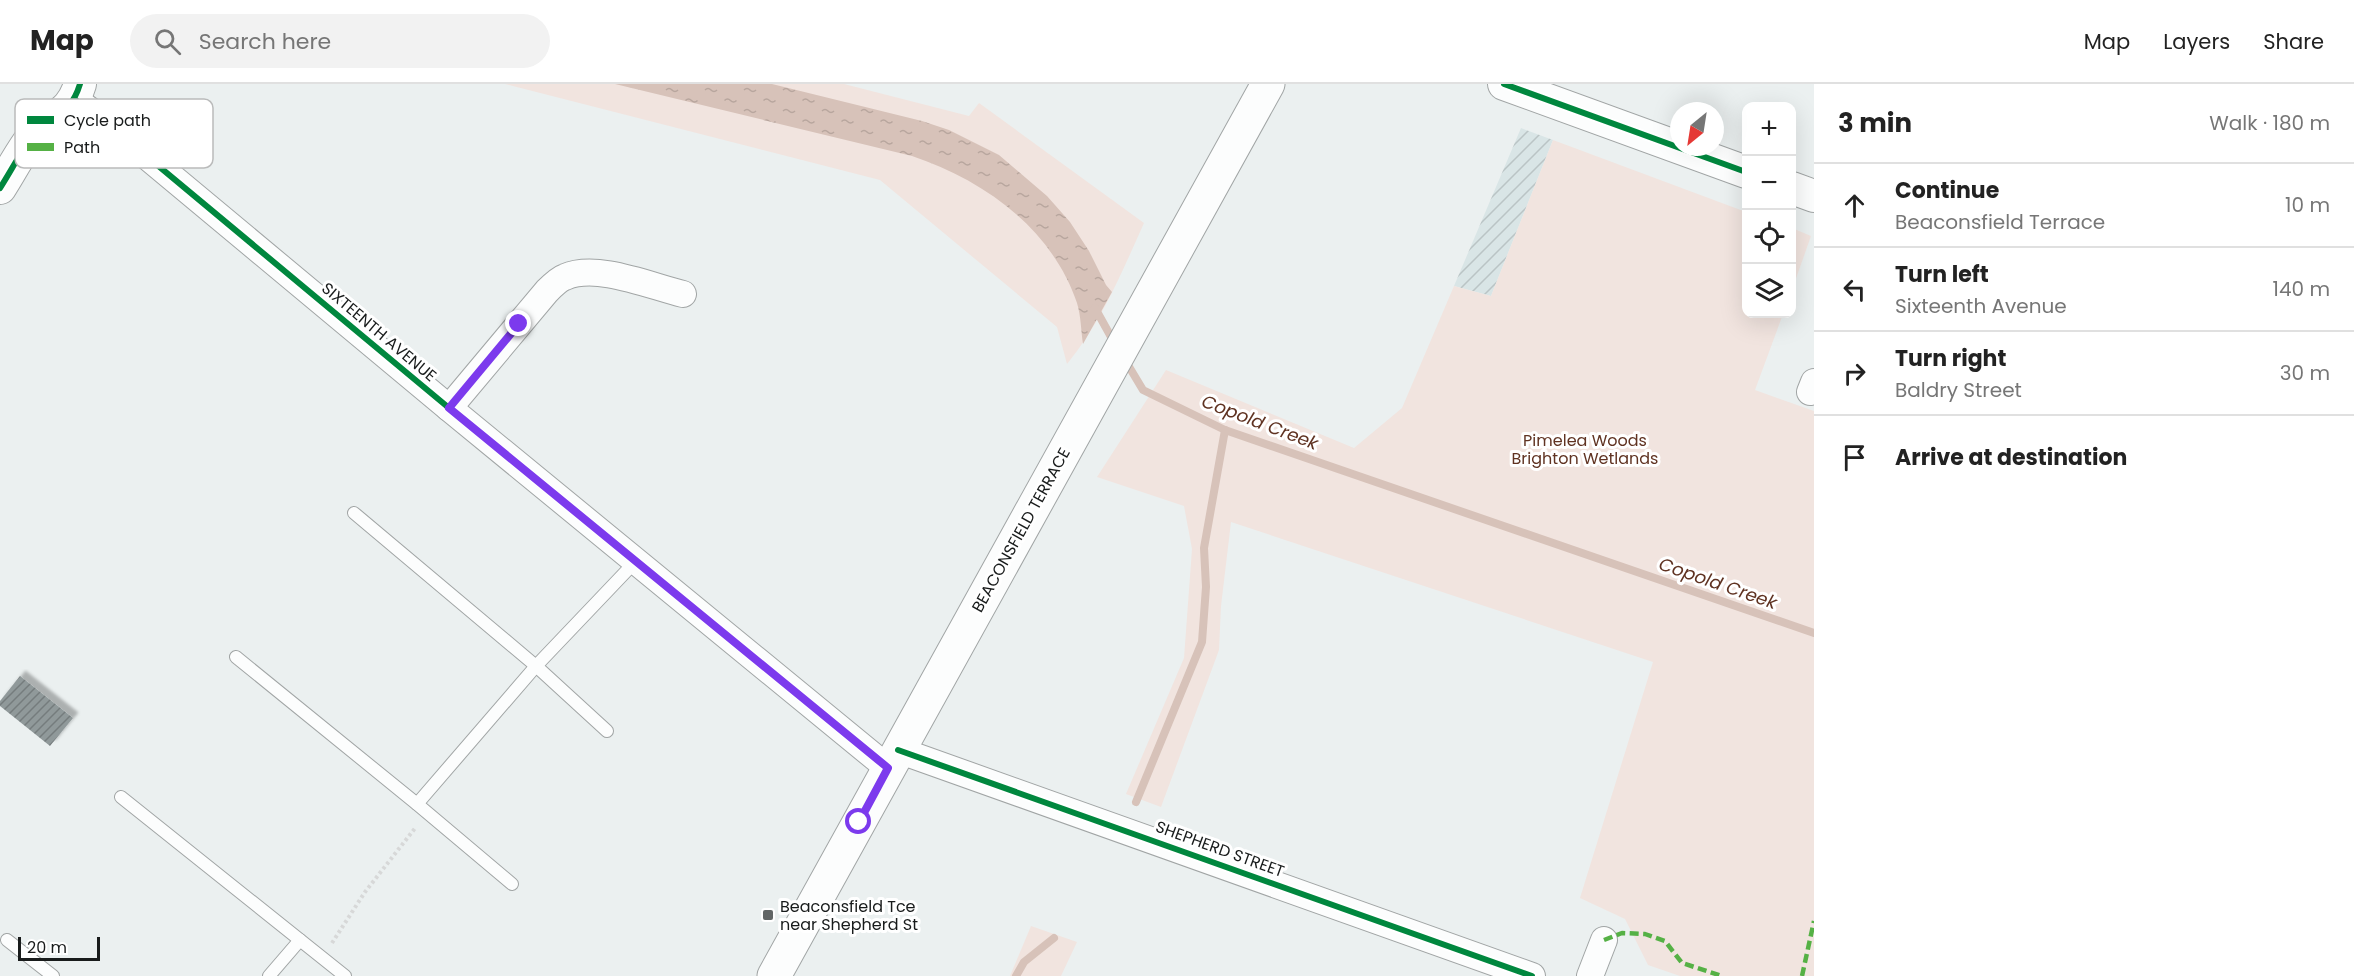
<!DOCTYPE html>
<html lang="en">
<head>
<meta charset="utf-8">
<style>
  :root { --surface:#fff; --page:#f2f2f2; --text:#222; --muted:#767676; --line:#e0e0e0 }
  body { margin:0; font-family:Poppins,sans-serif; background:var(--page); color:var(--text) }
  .controls { position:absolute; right:18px; top:18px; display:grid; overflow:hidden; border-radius:12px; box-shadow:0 6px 24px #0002 }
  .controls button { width:54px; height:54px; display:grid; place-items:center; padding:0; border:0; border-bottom:2px solid var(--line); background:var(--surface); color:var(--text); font:30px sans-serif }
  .compass { position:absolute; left:1670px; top:18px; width:54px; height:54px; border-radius:50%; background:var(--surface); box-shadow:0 6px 24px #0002; rotate:210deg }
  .scale { position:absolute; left:18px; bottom:15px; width:82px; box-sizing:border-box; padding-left:6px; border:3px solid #181b1b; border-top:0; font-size:16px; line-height:21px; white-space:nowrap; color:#181b1b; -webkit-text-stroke:4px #fff; paint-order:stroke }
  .stop { position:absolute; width:18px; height:18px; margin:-14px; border:4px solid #7c3aed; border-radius:50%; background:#fff }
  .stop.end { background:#7c3aed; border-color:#fff; box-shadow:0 2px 6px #0008 }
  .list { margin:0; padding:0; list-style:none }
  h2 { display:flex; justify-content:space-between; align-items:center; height:78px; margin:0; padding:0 24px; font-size:26px }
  h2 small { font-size:20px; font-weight:400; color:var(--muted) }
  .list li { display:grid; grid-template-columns:39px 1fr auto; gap:18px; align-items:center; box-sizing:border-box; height:84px; padding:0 24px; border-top:2px solid var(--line) }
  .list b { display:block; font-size:22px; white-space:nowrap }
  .list p { margin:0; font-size:20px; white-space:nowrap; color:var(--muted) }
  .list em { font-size:20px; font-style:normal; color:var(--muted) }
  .icon { flex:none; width:33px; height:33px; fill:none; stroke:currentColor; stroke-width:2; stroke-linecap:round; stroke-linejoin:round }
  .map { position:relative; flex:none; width:1814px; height:892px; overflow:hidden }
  header { display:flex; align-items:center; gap:36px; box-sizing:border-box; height:84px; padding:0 30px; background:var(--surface); border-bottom:2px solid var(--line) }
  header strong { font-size:28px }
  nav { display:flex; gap:33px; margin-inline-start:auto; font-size:21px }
  .search { width:420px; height:54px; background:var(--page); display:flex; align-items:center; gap:15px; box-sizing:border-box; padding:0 21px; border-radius:33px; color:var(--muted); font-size:22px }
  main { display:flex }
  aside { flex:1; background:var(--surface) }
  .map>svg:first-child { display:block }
</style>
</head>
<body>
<header>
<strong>Map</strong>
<div class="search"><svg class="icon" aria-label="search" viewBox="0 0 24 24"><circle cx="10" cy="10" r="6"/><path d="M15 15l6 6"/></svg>Search here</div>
<nav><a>Map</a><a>Layers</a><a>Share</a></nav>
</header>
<main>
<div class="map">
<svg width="1814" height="892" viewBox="0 0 1814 892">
  <defs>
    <pattern id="industrial-furrows" width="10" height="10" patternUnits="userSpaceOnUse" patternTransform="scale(1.5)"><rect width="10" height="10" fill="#d9e5e6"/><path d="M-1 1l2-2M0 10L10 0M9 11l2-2" fill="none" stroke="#bac4c5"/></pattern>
    <pattern id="water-ripples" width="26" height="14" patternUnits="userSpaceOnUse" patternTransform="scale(1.5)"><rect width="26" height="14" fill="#d7c2b9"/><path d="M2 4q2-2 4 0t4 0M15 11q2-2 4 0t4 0" fill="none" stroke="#b8a69e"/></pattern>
    <pattern id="building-hatch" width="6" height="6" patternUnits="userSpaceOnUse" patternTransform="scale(1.5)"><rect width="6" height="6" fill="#90999a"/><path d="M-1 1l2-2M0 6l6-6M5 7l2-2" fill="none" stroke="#757c7d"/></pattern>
    <filter id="shadow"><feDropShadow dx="5.5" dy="-5.5" stdDeviation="1.5" flood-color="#0004"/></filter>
  </defs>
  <rect width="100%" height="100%" fill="#ebf0f0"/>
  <!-- industrial -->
  <polygon fill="url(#industrial-furrows)" points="1521,44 1553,56 1491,212 1454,202"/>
  <!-- park -->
  <g fill="#f1e4df">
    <path d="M505 0H844L969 32 979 19 1144 139C1122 188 1101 239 1067 280L1057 243 880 96Z"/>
    <polygon points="1553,56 1746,128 1746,230 1783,230 1755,306 1814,327 1814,892 1680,892 1648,881 1625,835 1580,814 1653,578 1231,438 1221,522 1219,566 1161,723 1126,710 1184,574 1192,465 1184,422 1097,393 1166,286 1354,364 1402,324 1454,202 1491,212"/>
    <polygon points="1792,144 1811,152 1792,206"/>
    <polygon points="1031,842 1077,858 1061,892 1010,892"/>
  </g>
  <!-- water -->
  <path fill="url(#water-ripples)" d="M615 0H772L922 37 949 46 999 71 1047 112 1070 138 1089 167 1106 201 1112 208 1083 260C1081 247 1081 232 1077 219 1052 145 984 96 912 72Z"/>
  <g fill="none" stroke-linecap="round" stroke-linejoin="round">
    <!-- stream -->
    <g stroke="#d7c2b9" stroke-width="8">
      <polyline points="1095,224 1115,260"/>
      <polyline points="1125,276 1143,306 1225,346 1814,549"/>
      <polyline points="1136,718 1202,558 1206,503 1204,464 1225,346"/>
      <polyline points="1016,892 1024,878 1054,854"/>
    </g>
  </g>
  <!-- building -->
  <polygon fill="url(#building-hatch)" filter="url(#shadow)" points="20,592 73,634 50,662 0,622 0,617"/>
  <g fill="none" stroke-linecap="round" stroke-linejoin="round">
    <!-- service casing -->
    <g stroke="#a1a5a5" stroke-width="14">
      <g id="service">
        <polyline points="354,429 536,582 607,647"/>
        <polyline points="236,573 417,720 512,800"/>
        <polyline points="121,713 345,892"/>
        <polyline points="417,720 536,582 636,477"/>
        <polyline points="7,856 53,892"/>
        <polyline points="269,892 300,856"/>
      </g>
    </g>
    <!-- minor casing -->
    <g stroke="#a1a5a5" stroke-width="28">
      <g id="minor">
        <polyline points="74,15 102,35 449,324 888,684"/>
        <polyline points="1810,308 1814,298"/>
        <path d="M449 324 547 207C552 202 559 195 565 193 597 179 650 202 683 210"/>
        <polyline points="898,666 1532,892"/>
        <polyline points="1590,892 1604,856"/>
      </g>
    </g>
    <!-- tertiary casing -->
    <g stroke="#a1a5a5" stroke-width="34">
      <g id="tertiary">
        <polyline points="1504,0 1746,88"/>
        <path d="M0 104C11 87 21 67 33 52 52 29 70 33 80 0"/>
        <polyline points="1792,104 1814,112"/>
      </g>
    </g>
    <!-- secondary casing -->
    <g stroke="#a1a5a5" stroke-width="35">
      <polyline id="secondary" points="774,892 1268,0"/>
    </g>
    <!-- path -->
    <polyline stroke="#d7d8d8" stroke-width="4" stroke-dasharray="3 3" stroke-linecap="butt" points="332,859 365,808 416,743"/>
    <!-- service -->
    <use href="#service" stroke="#fcfdfd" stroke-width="12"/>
    <!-- minor -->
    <use href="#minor" stroke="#fcfdfd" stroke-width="26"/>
    <!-- tertiary -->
    <use href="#tertiary" stroke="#fcfdfd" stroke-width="32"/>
    <!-- secondary -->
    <use href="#secondary" stroke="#fcfdfd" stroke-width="33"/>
    <!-- quiet -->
    <g stroke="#55b145" stroke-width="4.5" stroke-dasharray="9 4.5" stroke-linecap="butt">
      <polyline points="1604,856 1622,849 1645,850 1665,857 1682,879 1722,892"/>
      <polyline points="1802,892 1814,837"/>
    </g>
    <!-- cycleway casing -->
    <g stroke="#fff" stroke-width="10">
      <g id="cycleway">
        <polyline points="1504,0 1746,88"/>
        <polyline points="74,15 102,35 449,324 888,684"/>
        <path d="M0 104C11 87 21 67 33 52 52 29 70 33 80 0"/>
        <polyline points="898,666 1532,892"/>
      </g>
    </g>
    <!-- cycleway -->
    <use href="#cycleway" stroke="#00873e" stroke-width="6"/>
  </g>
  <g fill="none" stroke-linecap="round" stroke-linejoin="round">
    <!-- route -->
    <polyline stroke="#7c3aed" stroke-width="8" points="519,240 449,324 888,684 859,738"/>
  </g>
  <!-- markers -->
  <rect fill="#626666" stroke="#fff" stroke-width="2" x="762" y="825" width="12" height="12" rx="3"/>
  <g text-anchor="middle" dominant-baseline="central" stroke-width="6" stroke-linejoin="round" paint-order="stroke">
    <!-- street labels -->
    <g font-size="16" fill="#181b1b" stroke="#fff">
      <text transform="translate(379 248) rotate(40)">SIXTEENTH AVENUE</text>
      <text transform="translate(1021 446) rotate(-61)">BEACONSFIELD TERRACE</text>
      <text transform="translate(1220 765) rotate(20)">SHEPHERD STREET</text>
    </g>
    <!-- park labels -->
    <g font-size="16" fill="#603322" stroke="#fff">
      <text x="1585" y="356">Pimelea Woods<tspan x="1585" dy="18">Brighton Wetlands</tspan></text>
    </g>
    <!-- poi labels -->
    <g font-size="16" fill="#181b1b" stroke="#fff" text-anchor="start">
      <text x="780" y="822">Beaconsfield Tce<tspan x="780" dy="18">near Shepherd St</tspan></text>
    </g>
    <!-- water labels -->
    <g font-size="18" font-style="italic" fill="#5f3221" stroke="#fff">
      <text transform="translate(1260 338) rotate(21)">Copold Creek</text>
      <text transform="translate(1718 499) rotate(19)">Copold Creek</text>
    </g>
  </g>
  <!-- legend -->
  <rect x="15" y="15" width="198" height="69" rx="9" fill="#fff" stroke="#babbbb" stroke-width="1.5"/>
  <rect x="27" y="32" width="27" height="8" fill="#00873e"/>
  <rect x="27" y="59" width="27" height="8" fill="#55b145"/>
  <g font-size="16" fill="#181b1b">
    <text x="64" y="42">Cycle path</text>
    <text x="64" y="69">Path</text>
  </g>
</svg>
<div class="controls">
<button>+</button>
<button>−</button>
<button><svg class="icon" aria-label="locate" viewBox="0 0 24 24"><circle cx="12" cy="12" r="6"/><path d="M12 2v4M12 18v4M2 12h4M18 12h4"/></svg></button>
<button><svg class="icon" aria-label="layers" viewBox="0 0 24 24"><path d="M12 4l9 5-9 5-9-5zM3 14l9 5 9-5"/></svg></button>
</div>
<svg class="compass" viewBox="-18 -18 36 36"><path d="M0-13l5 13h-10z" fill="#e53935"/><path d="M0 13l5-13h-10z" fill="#767676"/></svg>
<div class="scale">20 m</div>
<div class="stop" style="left:859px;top:738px"></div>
<div class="stop end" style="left:519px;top:240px"></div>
</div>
<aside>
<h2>3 min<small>Walk · 180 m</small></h2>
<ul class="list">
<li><svg class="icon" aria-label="ahead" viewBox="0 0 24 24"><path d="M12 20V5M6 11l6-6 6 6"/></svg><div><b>Continue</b><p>Beaconsfield Terrace</p></div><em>10 m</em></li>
<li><svg class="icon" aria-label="left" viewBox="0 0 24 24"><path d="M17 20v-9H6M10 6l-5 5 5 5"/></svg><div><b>Turn left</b><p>Sixteenth Avenue</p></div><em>140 m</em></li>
<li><svg class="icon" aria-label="right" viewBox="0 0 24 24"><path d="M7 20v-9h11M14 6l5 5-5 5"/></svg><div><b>Turn right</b><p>Baldry Street</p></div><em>30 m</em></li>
<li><svg class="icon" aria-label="arrive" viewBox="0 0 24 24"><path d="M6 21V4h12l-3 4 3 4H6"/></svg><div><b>Arrive at destination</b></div></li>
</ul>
</aside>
</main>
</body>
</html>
